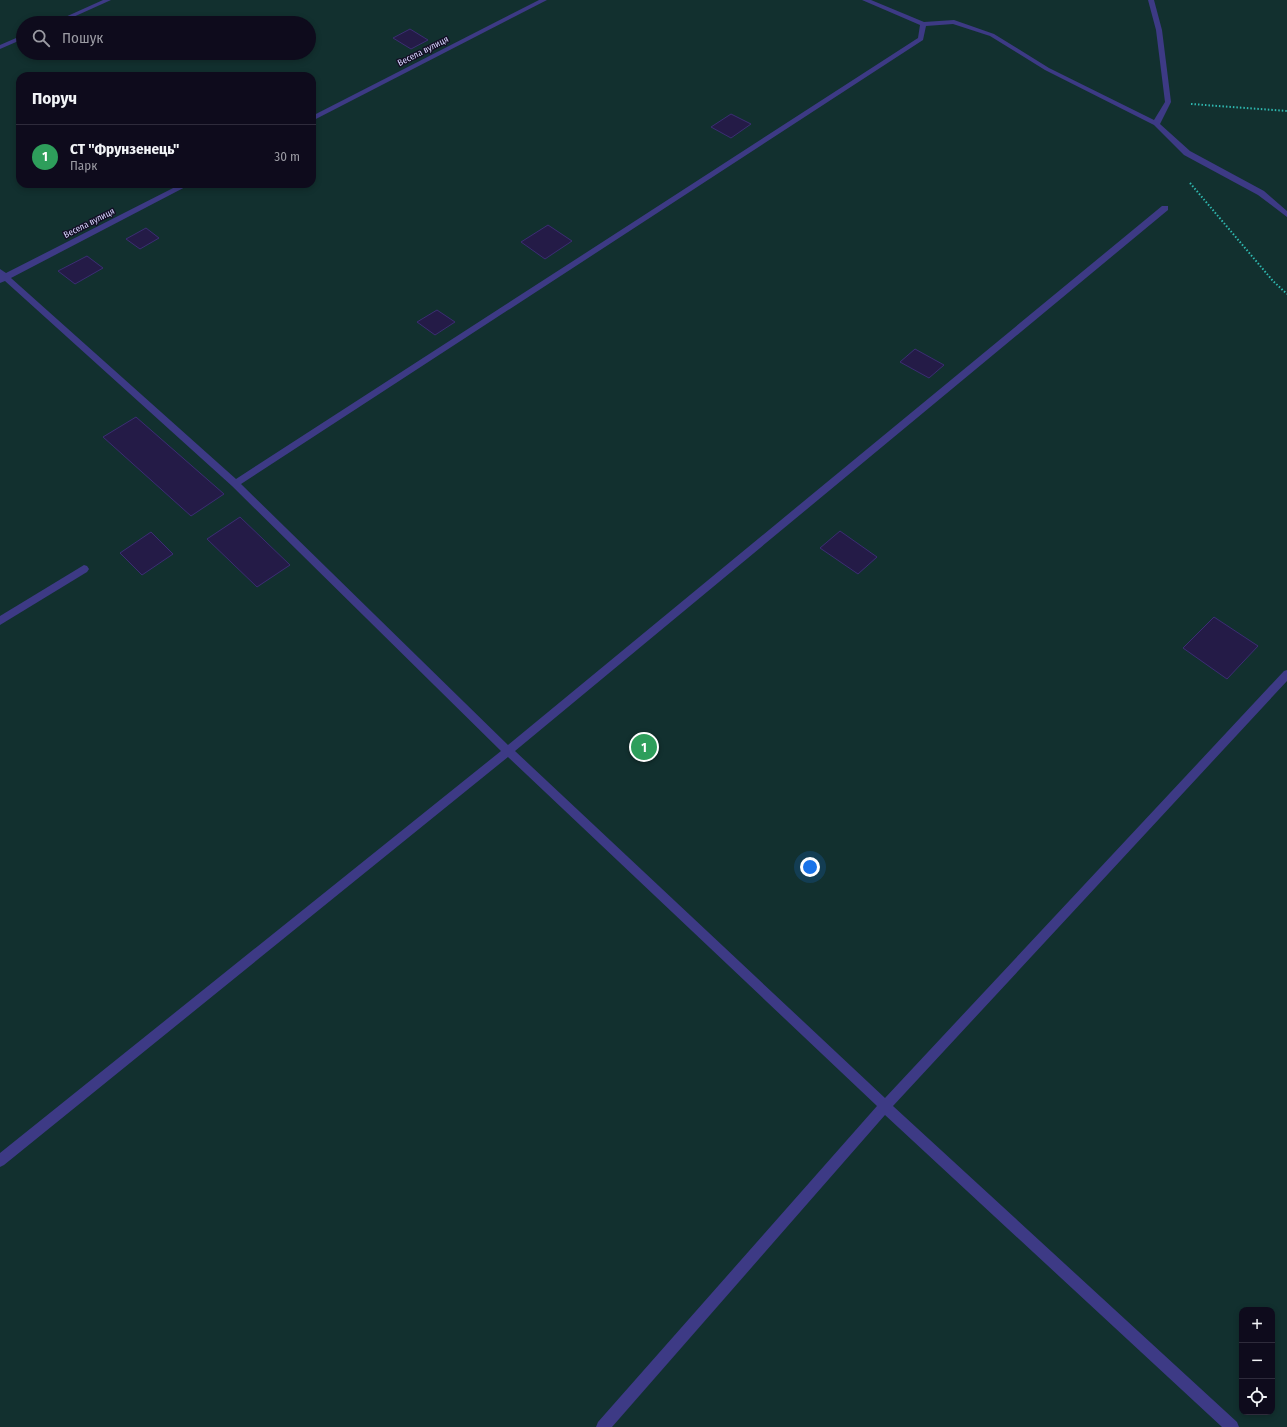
<!DOCTYPE html>
<html lang="uk">
<head>
<meta charset="utf-8">
<style>
  :root { --surface:#0e0b1c; --page:#1c1929; --text:#f1f3f6; --muted:#9b9ba3; --line:#2e2b3b; --accent:#ea580c }
  body { margin:0; font-family:"Fira Sans Condensed",sans-serif; background:var(--page); color:var(--text) }
  .controls { position:absolute; right:12px; bottom:12px; display:grid; overflow:hidden; border-radius:8px; box-shadow:0 2px 6px #0003 }
  .controls button { width:36px; height:36px; display:grid; place-items:center; padding:0; border:0; border-bottom:1px solid var(--line); background:var(--surface); color:var(--text); font:20px sans-serif }
  .you { position:absolute; left:810px; top:867px; width:14px; height:14px; margin:-10px; border:3px solid #fff; border-radius:50%; background:#1a73e8; box-shadow:0 0 0 6px #1a73e833 }
  .badge { display:grid; place-items:center; width:26px; height:26px; border-radius:50%; background:var(--accent); color:#fff; font-size:13px; font-weight:700 }
  .pin { position:absolute; translate:-50% -50%; border:2px solid #fff; box-shadow:0 1px 4px #0006 }
  .list { margin:0; padding:0; list-style:none }
  h2 { display:flex; justify-content:space-between; align-items:center; height:52px; margin:0; padding:0 16px; font-size:17px }
  h2 small { font-size:13px; font-weight:400; color:var(--muted) }
  .list li { display:grid; grid-template-columns:26px 1fr auto; gap:12px; align-items:center; box-sizing:border-box; height:64px; padding:0 16px; border-top:1px solid var(--line) }
  .list b { display:block; font-size:15px; white-space:nowrap }
  .list p { margin:0; font-size:13px; white-space:nowrap; color:var(--muted) }
  .list em { font-size:13px; font-style:normal; color:var(--muted) }
  .icon { flex:none; width:22px; height:22px; fill:none; stroke:currentColor; stroke-width:2; stroke-linecap:round; stroke-linejoin:round }
  .map { position:relative; flex:none; width:1287px; height:1427px; overflow:hidden }
  .search { position:absolute; background:var(--surface); box-shadow:0 2px 6px #0003; left:16px; top:16px; width:300px; height:44px; display:flex; align-items:center; gap:10px; box-sizing:border-box; padding:0 14px; border-radius:22px; color:var(--muted); font-size:15px }
  .panel { position:absolute; background:var(--surface); box-shadow:0 2px 6px #0003; left:16px; top:72px; width:300px; height:116px; border-radius:12px }
  .map>svg:first-child { display:block }
</style>
</head>
<body>
<div class="map">
<svg width="1287" height="1427" viewBox="0 0 1287 1427">
  <rect width="100%" height="100%" fill="#130f26"/>
  <!-- green -->
  <path fill="#12302f" fill-rule="evenodd" d="M0 0H1287V1427H0ZM23 23H309V53H23ZM20 76H312V184H20ZM1242 1310H1272V1412H1242Z"/>
  <!-- building -->
  <g fill="#241b47" stroke="#3b2d73">
    <polygon points="410,29 428,40 411,49 393,38"/>
    <polygon points="731,114 751,124 731,138 711,127"/>
    <polygon points="548,225 572,241 545,259 521,242"/>
    <polygon points="146,228 159,238 140,249 126,239"/>
    <polygon points="87,256 103,268 75,284 58,271"/>
    <polygon points="437,310 455,322 435,335 417,322"/>
    <polygon points="915,349 944,365 929,378 900,362"/>
    <polygon points="136,417 224,494 191,516 103,437"/>
    <polygon points="240,517 290,565 257,587 207,539"/>
    <polygon points="840,531 877,557 858,574 820,548"/>
    <polygon points="151,532 173,554 142,575 120,553"/>
    <polygon points="1214,617 1258,646 1227,679 1183,648"/>
  </g>
  <g fill="none" stroke-linecap="round" stroke-linejoin="round">
    <!-- path -->
    <g stroke="#2fb8b0" stroke-width="2" stroke-dasharray="1.5 2" stroke-linecap="butt">
      <polyline points="1191,104 1287,111"/>
      <polyline points="1190,183 1273,281 1287,294"/>
    </g>
    <!-- minor -->
    <g fill="#3d3a85" fill-rule="evenodd">
      <polygon points="103,0 111,0 60,23 52,23"/>
      <polygon points="539,0 547,0 312,121 312,116"/>
      <polygon points="862,0 871,0 924,22 954,20 994,34 1049,68 1154,120 1165,102 1156,30 1148,0 1154,0 1162,30 1171,102 1160,124 1190,151 1264,191 1287,211 1287,217 1258,195 1184,155 1154,125 1045,70 990,36 953,24 926,26 923,40 241,484 508,745 1162,206 1168,206 1168,210 515,751 885,1098 1284,671 1287,670 1287,681 893,1106 1237,1422 1239,1427 1222,1427 885,1115 612,1427 596,1427 598,1422 877,1106 508,757 4,1165 0,1167 0,1153 501,751 232,486 5,281 0,283 0,269 6,273 181,184 191,184 11,278 236,479 918,38 920,25"/>
      <polygon points="23,35 23,39 0,49 0,45"/>
      <polygon points="84,565 87,566 89,569 87,572 0,625 0,616"/>
    </g>
  </g>
  <g text-anchor="middle" dominant-baseline="central" stroke-width="3" stroke-linejoin="round" paint-order="stroke">
    <!-- far-street labels -->
    <g font-size="9" fill="#d9d4ff" stroke="#130f26">
      <text transform="translate(423 51) rotate(-27)">Весела вулиця</text>
      <text transform="translate(89 223) rotate(-27)">Весела вулиця</text>
    </g>
  </g>
</svg>
<div class="controls">
<button>+</button>
<button>−</button>
<button><svg class="icon" aria-label="locate" viewBox="0 0 24 24"><circle cx="12" cy="12" r="6"/><path d="M12 2v4M12 18v4M2 12h4M18 12h4"/></svg></button>
</div>
<div class="you"></div>
<div class="pin badge" style="left:644px;top:747px;background:#2e9e5b">1</div>
<div class="search"><svg class="icon" aria-label="search" viewBox="0 0 24 24"><circle cx="10" cy="10" r="6"/><path d="M15 15l6 6"/></svg>Пошук</div>
<section class="panel">
<h2>Поруч<small></small></h2>
<ul class="list">
<li><span class="badge" style="background:#2e9e5b">1</span><div><b>СТ &quot;Фрунзенець&quot;</b><p>Парк</p></div><em>30 m</em></li>
</ul>
</section>
</div>
</body>
</html>
